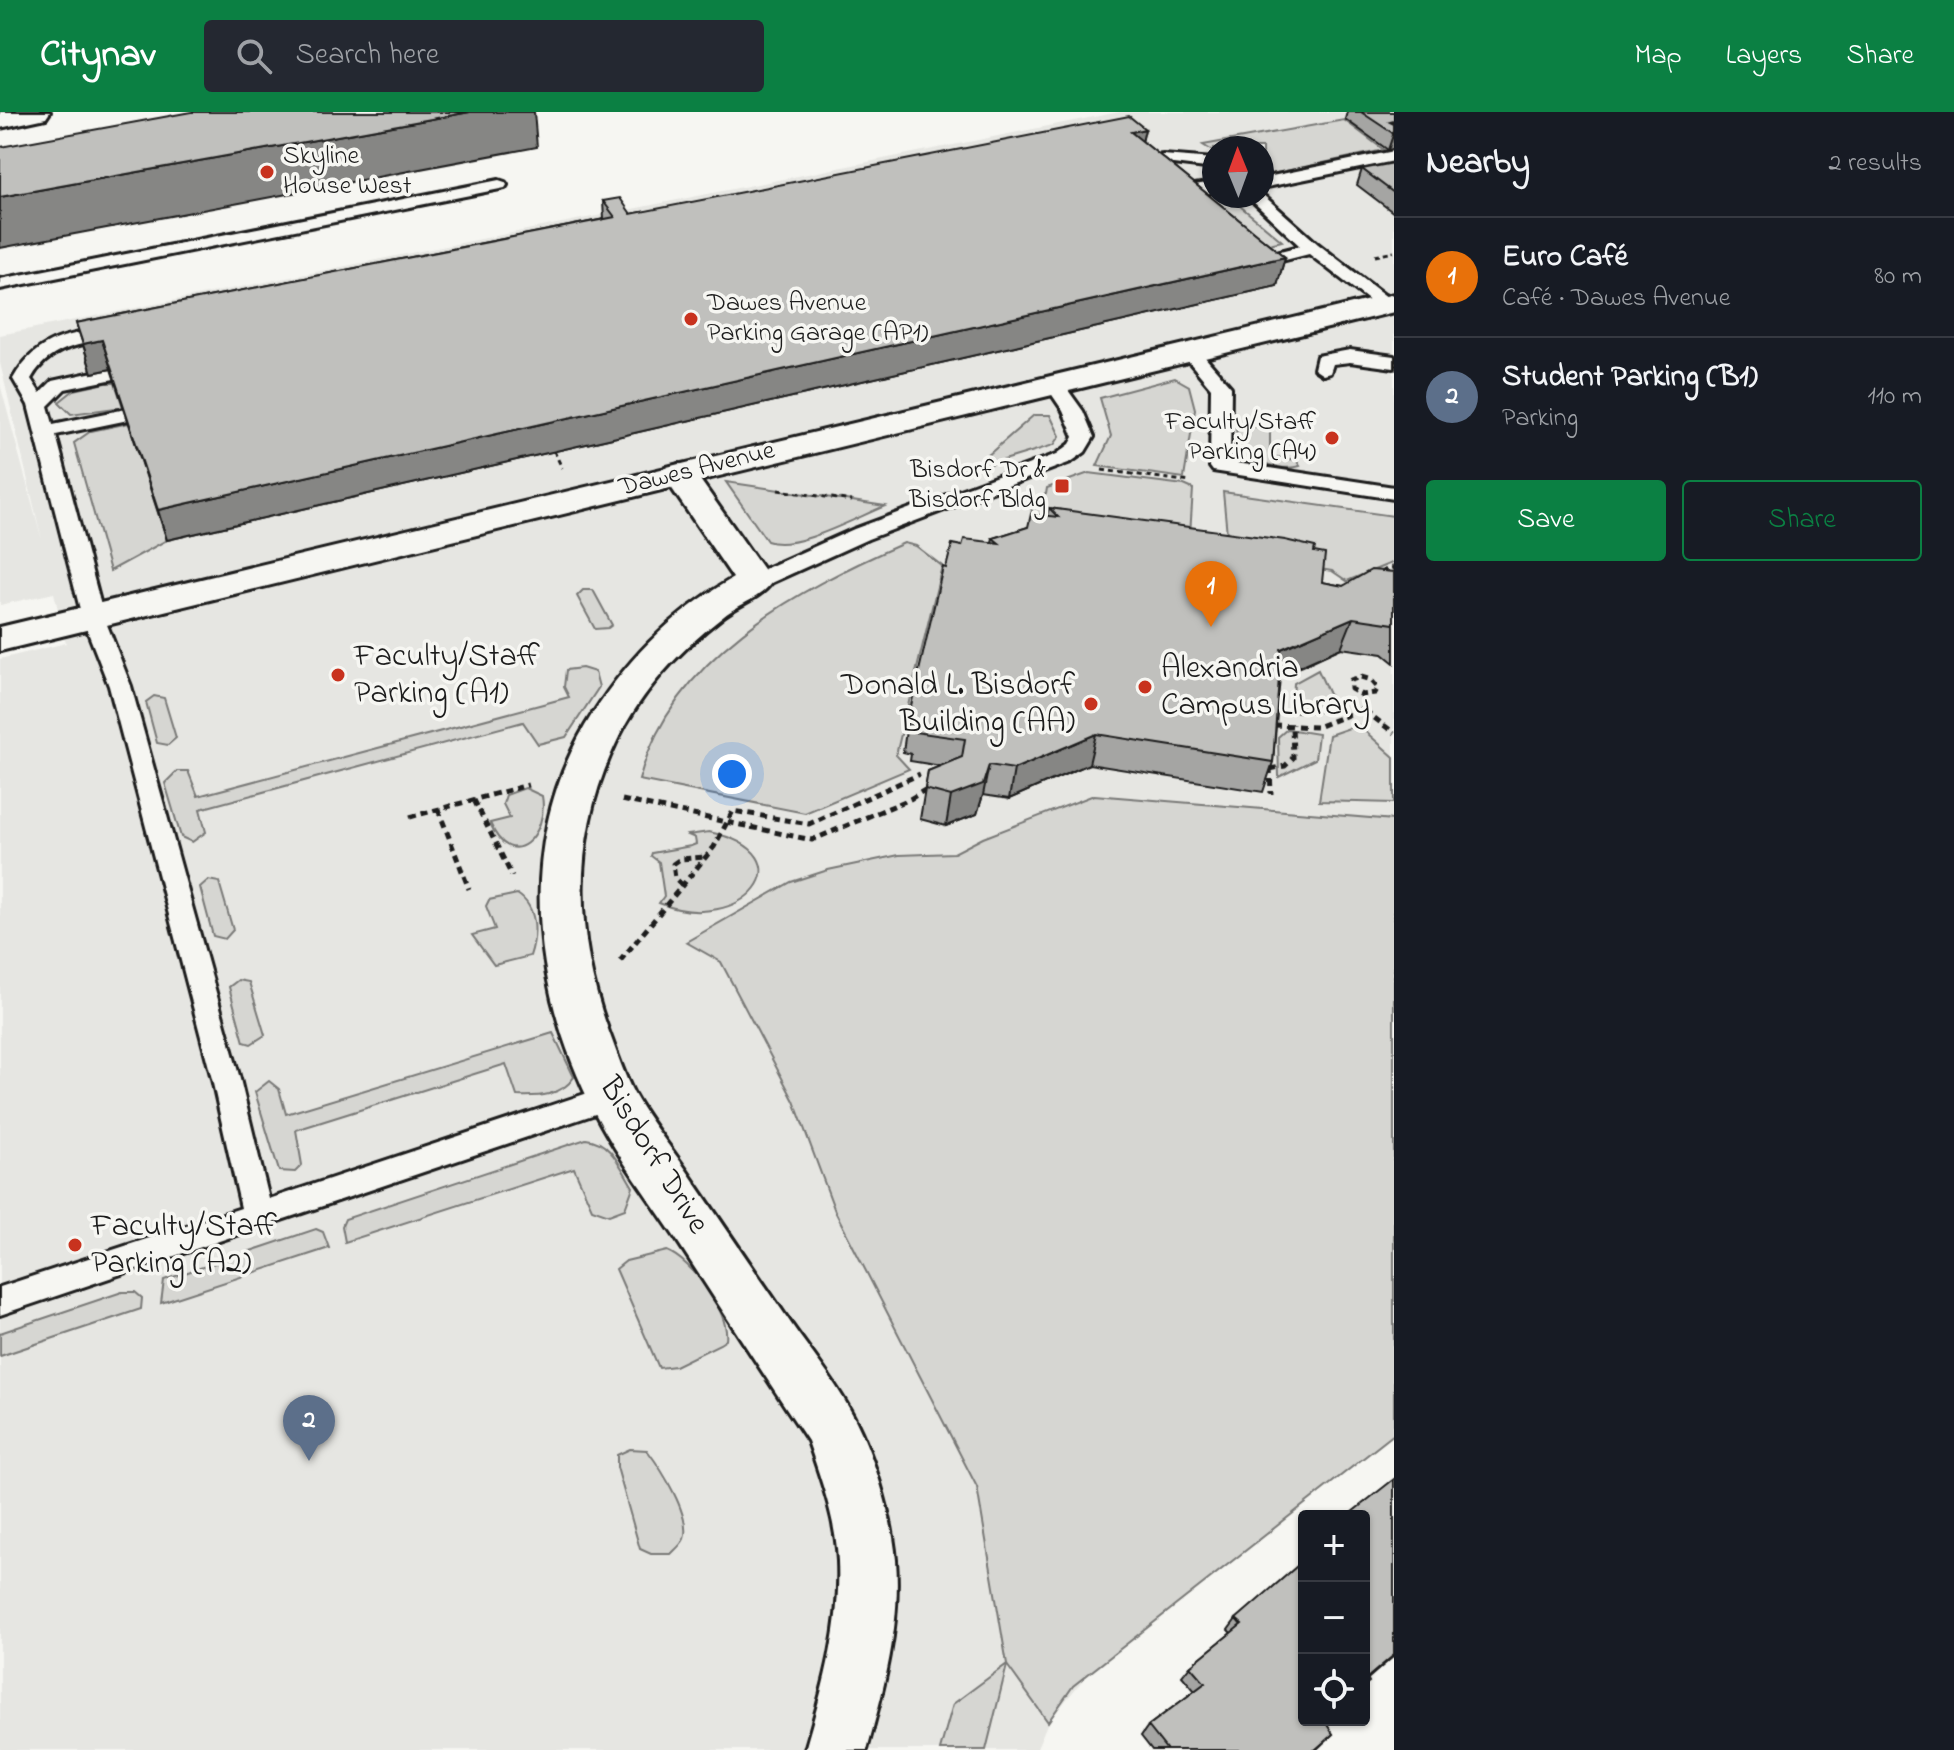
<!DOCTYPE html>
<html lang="en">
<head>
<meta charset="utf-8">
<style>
  :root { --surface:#171b24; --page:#242831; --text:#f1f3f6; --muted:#9ea1a6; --line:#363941; --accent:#0b8043 }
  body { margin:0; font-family:"Indie Flower",sans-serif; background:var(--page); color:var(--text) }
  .controls { position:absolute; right:24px; bottom:24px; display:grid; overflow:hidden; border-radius:8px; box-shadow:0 2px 6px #0004 }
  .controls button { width:72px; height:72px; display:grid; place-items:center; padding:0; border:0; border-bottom:2px solid var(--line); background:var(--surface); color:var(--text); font:40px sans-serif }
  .compass { position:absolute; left:1202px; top:24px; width:72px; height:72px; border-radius:50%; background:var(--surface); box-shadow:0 2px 6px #0004; rotate:359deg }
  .you { position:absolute; left:732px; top:662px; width:28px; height:28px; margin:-20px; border:6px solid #fff; border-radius:50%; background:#1a73e8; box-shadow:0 0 0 12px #1a73e833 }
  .badge { display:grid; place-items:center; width:52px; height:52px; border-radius:50%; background:var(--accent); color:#fff; font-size:26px; font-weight:700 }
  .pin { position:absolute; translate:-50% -66px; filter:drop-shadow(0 2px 4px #0008) }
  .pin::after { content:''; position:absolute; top:42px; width:28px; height:24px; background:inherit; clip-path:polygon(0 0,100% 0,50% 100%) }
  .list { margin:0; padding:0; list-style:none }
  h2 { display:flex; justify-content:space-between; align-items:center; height:104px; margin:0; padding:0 32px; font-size:34px }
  h2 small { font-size:26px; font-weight:400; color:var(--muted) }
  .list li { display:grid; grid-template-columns:52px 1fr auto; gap:24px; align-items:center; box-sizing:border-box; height:120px; padding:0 32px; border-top:2px solid var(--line) }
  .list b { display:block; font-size:30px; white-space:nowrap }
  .list p { margin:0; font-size:26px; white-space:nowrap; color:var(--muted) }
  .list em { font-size:26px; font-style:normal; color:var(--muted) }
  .actions { display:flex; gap:16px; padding:24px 32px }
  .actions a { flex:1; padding:18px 0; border:2px solid var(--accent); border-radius:8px; text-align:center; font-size:28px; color:var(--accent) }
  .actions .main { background:var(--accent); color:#fff }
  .icon { flex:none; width:44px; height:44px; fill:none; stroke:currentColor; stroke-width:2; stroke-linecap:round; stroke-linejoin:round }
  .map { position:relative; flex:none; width:1394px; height:1638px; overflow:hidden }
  header { display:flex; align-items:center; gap:48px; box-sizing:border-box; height:112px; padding:0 40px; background:var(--accent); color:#fff }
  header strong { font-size:38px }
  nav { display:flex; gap:44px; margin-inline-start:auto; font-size:28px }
  .search { width:560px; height:72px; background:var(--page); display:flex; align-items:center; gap:20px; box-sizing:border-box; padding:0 28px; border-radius:8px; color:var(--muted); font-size:30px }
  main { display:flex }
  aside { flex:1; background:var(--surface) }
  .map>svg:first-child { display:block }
</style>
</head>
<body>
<header>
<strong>Citynav</strong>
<div class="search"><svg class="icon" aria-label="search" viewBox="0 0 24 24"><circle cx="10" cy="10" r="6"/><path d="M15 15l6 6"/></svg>Search here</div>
<nav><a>Map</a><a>Layers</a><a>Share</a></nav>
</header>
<main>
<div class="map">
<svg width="1394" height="1638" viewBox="0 0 1394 1638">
  <rect width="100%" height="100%" fill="#f6f6f2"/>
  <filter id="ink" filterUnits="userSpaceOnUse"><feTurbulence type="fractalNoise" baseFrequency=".0125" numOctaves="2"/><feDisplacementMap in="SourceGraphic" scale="16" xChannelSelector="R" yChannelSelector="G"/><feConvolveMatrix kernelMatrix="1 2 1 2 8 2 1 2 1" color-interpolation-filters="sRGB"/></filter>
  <g filter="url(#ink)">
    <!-- built -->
    <path fill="#e6e6e2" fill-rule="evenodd" d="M1119 0H1394V1284L1183 1447 1048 1610 1036 1638H0V547L66 531 54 481 0 493V272L42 428 0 251V223ZM1214 36H1262V84H1214Z"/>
    <!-- green -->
    <g fill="#d6d6d2" stroke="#797977" stroke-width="2">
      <polygon points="1344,8 1384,38 1262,64 1262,36 1214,36 1214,40 1203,33"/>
      <polygon points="1203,78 1214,79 1214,84 1228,84 1282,129 1239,139"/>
      <polygon points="1175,266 1189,274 1195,297 1184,366 1097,354 1111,324 1100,286"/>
      <polygon points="106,271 115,271 123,295 71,302 59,290 74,278"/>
      <polygon points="1034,303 1050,303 1060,324 1054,333 971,358"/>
      <polygon points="129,311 167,428 110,459 74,331 91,319"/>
      <path d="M1242 313 1270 317V344L1296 348 1300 354C1275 362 1236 343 1236 315Z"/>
      <polygon points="1089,361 1184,373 1193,377 1189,438 1031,402 1034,386 1046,382 1047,376"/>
      <path d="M726 370 885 394C857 405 795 440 767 429Z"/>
      <polygon points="1223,380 1394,404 1394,450 1347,469 1332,459 1229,443"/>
      <path d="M904 431 916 434 942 454 896 643 909 657 805 701 639 668C672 545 794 479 904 431Z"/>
      <polygon points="583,478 593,478 612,513 608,516 595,517 577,484"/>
      <polygon points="582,556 595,560 599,575 566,625 538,632 523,610 200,697 206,720 192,730 181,725 165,671 177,659 188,659 198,684 569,585 564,575 566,558"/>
      <polygon points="1318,558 1337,600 1292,600 1294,571"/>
      <polygon points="154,584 164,586 176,626 168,633 157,631 146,590"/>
      <polygon points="1358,613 1394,645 1394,691 1319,689 1329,623"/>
      <polygon points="1287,617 1318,622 1315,647 1279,665 1278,625"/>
      <path d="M525 676 542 684C549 722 512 763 490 711L510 706 503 692 506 683Z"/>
      <polygon points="1094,683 1394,708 1394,1322 1073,1574 1048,1610 1007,1553 986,1638 940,1638 953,1592 1007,1552 977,1375 835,1099 794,989 721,850 686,830 791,770 828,758 899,743 954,741 983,726"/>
      <path d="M709 720C814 742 742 825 659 791L664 784 659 750 651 744 652 741 691 734 696 732 695 726 688 723Z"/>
      <polygon points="208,768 219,770 233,818 225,827 213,824 200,775"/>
      <path d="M517 782C538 795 537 823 530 844L494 853 472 823 495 817 486 794 489 788Z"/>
      <polygon points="238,868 249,870 265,923 251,932 244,930 229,875"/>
      <path d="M553 921 574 965C562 984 538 985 517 984L506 952 296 1018 302 1053 295 1060 279 1059 255 980 269 969 279 977 286 1002Z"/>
      <path d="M586 1027C611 1029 621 1056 633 1075L625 1097 609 1103 592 1097 574 1056 345 1130 342 1114 345 1107Z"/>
      <polygon points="316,1117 323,1120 329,1136 161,1191 164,1168"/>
      <path d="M667 1139C692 1149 730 1200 726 1228L720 1232 675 1254 659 1256 616 1157 626 1149Z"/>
      <polygon points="122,1180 135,1180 142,1186 141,1197 0,1244 0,1221"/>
      <path d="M630 1337 647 1338C660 1355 692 1404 684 1427 682 1432 675 1438 671 1442H651L640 1437 617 1355V1343Z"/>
    </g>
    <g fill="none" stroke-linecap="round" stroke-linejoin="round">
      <!-- lane casing -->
      <g stroke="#1c1c1c" stroke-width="6">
        <g id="lane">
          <polygon points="1394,39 1394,49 1262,76 1262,66"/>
          <polygon points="1163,43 1214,47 1214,57 1173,52 1132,57 1124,52 1132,47"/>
          <polygon points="499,68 505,70 507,73 505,76 0,177 0,167"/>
          <polygon points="1214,70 1214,80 1168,87 1160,82 1168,77"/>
          <polygon points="1262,82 1318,132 1392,189 1392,197 1380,197 1309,142 1250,157 1244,156 1241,152 1244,148 1300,134 1247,84 1262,84"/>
          <path d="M117 215 126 220 123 224C87 233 52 230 31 267L40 281 52 269 112 256 119 258 121 262 119 266 65 277 48 294 53 312 126 297 136 303 133 307 56 323 104 505 131 574 240 967 269 1087 612 973 622 977 626 985 622 993 0 1203V1175L241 1096 212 967 109 574 82 505 28 293 13 267C38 223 71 222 117 215Z"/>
          <polygon points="1189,233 1196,235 1231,275 1230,350 1394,375 1394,387 1213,359 1210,355 1211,276 1180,239"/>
          <polygon points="1350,238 1394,244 1394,256 1350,250 1333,252 1330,261 1323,263 1314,257 1317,244"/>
          <polygon points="1053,265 1060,267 1083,299 1094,325 1085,340 1071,350 868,427 762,475 746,475 743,470 746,465 854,417 1057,342 1070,332 1074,325 1063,299 1044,271"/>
        </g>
      </g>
      <!-- street casing -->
      <g stroke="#1c1c1c" stroke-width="6">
        <path id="street" d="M679 352 691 355 772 470C761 486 739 492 724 504 680 538 641 579 617 629 571 724 574 824 609 920 617 941 624 963 634 982 649 1009 670 1034 687 1059 722 1111 757 1162 792 1213 811 1240 833 1267 849 1296 872 1336 892 1402 896 1448 901 1513 884 1576 867 1638H805C823 1576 841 1515 838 1449 836 1408 821 1367 808 1329 764 1263 721 1196 678 1130 651 1089 619 1047 596 1003 533 882 514 736 585 614 623 551 669 503 733 466L662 362 667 355Z"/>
      </g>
      <!-- secondary casing -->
      <g stroke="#1c1c1c" stroke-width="6">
        <g id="secondary">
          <polygon points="0,0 50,0 46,6 0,16"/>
          <polygon points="1394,182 1394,200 0,539 0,515"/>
        </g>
      </g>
      <!-- path-far1 -->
      <g stroke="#1c1c1c" stroke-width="3" stroke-dasharray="5 4" stroke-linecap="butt">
        <polyline points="1375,144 1394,140"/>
        <polyline points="554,339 562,356"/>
        <polyline points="1102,358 1191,370"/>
        <polyline points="778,378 852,389"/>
      </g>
      <!-- path -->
      <g stroke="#1c1c1c" stroke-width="5" stroke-dasharray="7 5" stroke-linecap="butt">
        <polyline points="1380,461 1394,455"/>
        <polygon points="1361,565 1371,568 1378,576 1375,581 1362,583 1351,577 1351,568"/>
        <polyline points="1273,613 1317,615 1363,597 1394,621"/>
        <polyline points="1270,655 1271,682"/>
        <polyline points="1270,657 1285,654 1293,646 1292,612"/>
        <polyline points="474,688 512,764"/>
        <polyline points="622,688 812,728 910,687 928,676"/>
        <polyline points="438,697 469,777"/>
        <polyline points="410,705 528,673"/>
        <polyline points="682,773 675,766 673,752 680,747 704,745"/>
        <polyline points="620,849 714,735 733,699 809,712 920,662"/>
      </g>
      <!-- lane -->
      <use href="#lane" fill="#f6f6f2" fill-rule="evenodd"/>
      <!-- street -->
      <use href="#street" fill="#f6f6f2" fill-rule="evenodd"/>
      <!-- secondary -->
      <use href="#secondary" fill="#f6f6f2" fill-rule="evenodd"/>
    </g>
    <!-- wall -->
    <g fill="#a5a5a3" stroke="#1c1c1c" stroke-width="2">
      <polygon points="1347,0 1394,0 1394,37 1388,38 1345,7"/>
      <polygon points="1145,17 1142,29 1285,145 1277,174 167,428 111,257 92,261 76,211 604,107 603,89 631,102"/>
      <polygon points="1394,51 1394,101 1357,73 1362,57"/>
      <polygon points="1049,396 1314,440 1322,470 1343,474 1393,460 1394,458 1394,551 1383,542 1341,536 1280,564 1273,650 1263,680 1089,652 1009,687 983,683 977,702 946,714 920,707 928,659 941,654 910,649 911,642 903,640 907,611 946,456 962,434 992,430 993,426 1028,415 1047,403"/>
      <polygon points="1236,1507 1324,1610 1333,1622 1316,1638 1152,1638 1141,1624 1148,1614 1195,1579 1182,1564 1190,1554 1231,1521 1228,1518"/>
    </g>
    <!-- shaded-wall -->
    <g fill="#868684" stroke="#1c1c1c" stroke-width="2">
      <polygon points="470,0 534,0 537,35 0,136 0,85"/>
      <polygon points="1394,9 1394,37 1388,38 1393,23 1390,10"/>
      <polygon points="1145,17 1139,44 1131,20"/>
      <polygon points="1285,145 1277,174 167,428 158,398"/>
      <polygon points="102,228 111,257 92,261 83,232"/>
      <polygon points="1353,506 1341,536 1271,567 1281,537"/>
      <polygon points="1096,622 1089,652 1009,687 1014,657"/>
      <polygon points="989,653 983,683 977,702 946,714 951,684"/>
      <polygon points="1394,1543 1394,1544 1364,1570 1364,1569"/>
    </g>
    <!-- building -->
    <g fill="#c0c0bd" stroke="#1c1c1c" stroke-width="2">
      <polygon points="191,0 470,0 0,85 0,35"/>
      <polygon points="1361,0 1394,0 1394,9 1390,10 1394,12 1394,22"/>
      <polygon points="1129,4 1145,17 1131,20 1285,145 158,398 102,228 83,232 76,211 615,105 603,89 620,86 631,102"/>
      <polygon points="1394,51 1394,81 1362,57"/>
      <polygon points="1049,396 1285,428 1315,435 1314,440 1325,442 1322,470 1343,474 1371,458 1394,460 1394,512 1353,506 1281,537 1273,650 1096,622 1014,657 989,653 983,672 951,684 925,677 928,659 962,645 965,627 914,620 916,613 907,611 943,455 946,456 952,432 962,434 964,427 999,431 993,426 1028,415 1031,402 1058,405"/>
      <polygon points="1394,1367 1394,1543 1367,1566 1369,1570 1364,1574 1364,1404 1347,1404"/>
      <polygon points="1304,1448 1304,1608 1324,1608 1333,1622 1315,1638 1167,1638 1148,1614 1205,1571 1190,1554 1242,1512 1236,1507"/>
    </g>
  </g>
  <!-- markers -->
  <g fill="#c8321e" stroke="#f6f6f2" stroke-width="3">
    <circle cx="267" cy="60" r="8"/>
    <circle cx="691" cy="207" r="8"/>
    <circle cx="1332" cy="326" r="8"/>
    <rect x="1054" y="366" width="16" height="16" rx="4"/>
    <circle cx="338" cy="563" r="8"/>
    <circle cx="1145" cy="575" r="8"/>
    <circle cx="1091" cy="592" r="8"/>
    <circle cx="75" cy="1133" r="8"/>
  </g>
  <g text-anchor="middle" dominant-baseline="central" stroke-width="7" stroke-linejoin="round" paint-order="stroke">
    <!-- far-poi labels -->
    <g font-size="26" fill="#1c1c1c" stroke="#f6f6f2" text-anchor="start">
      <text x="283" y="45">Skyline<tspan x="283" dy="30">House West</tspan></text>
      <text x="707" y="192">Dawes Avenue<tspan x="707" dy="30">Parking Garage (AP1)</tspan></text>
      <text x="1316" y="311" text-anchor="end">Faculty/Staff<tspan x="1316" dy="30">Parking (A4)</tspan></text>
      <text x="1046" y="359" text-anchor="end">Bisdorf Dr &amp;<tspan x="1046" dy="30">Bisdorf Bldg</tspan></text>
    </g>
    <!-- far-street labels -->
    <g font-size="26" fill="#1c1c1c" stroke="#f6f6f2">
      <text transform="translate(697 358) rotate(-14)">Dawes Avenue</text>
    </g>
    <!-- poi labels -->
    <g font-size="32" fill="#1c1c1c" stroke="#f6f6f2" text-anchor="start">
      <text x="354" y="545">Faculty/Staff<tspan x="354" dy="37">Parking (A1)</tspan></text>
      <text x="1161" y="557">Alexandria<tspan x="1161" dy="37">Campus Library</tspan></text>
      <text x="1075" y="574" text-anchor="end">Donald L. Bisdorf<tspan x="1075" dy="37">Building (AA)</tspan></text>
      <text x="91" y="1115">Faculty/Staff<tspan x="91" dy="37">Parking (A2)</tspan></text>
    </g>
    <!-- street labels -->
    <g font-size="32" fill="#1c1c1c" stroke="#f6f6f2">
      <text transform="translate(653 1044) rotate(58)">Bisdorf Drive</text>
    </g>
  </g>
</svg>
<div class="controls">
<button>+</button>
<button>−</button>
<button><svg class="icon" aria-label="locate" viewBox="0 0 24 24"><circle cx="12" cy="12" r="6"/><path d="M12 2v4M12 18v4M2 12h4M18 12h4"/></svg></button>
</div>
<svg class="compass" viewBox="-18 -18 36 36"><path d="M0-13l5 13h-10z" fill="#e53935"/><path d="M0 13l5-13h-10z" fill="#9ea1a6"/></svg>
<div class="you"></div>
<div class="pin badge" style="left:1211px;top:515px;background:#e8710a">1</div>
<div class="pin badge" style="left:309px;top:1349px;background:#5c6f8a">2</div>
</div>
<aside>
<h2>Nearby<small>2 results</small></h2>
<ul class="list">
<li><span class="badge" style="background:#e8710a">1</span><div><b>Euro Café</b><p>Café · Dawes Avenue</p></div><em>80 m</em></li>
<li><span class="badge" style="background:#5c6f8a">2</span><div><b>Student Parking (B1)</b><p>Parking</p></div><em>110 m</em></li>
</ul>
<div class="actions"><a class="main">Save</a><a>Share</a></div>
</aside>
</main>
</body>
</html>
